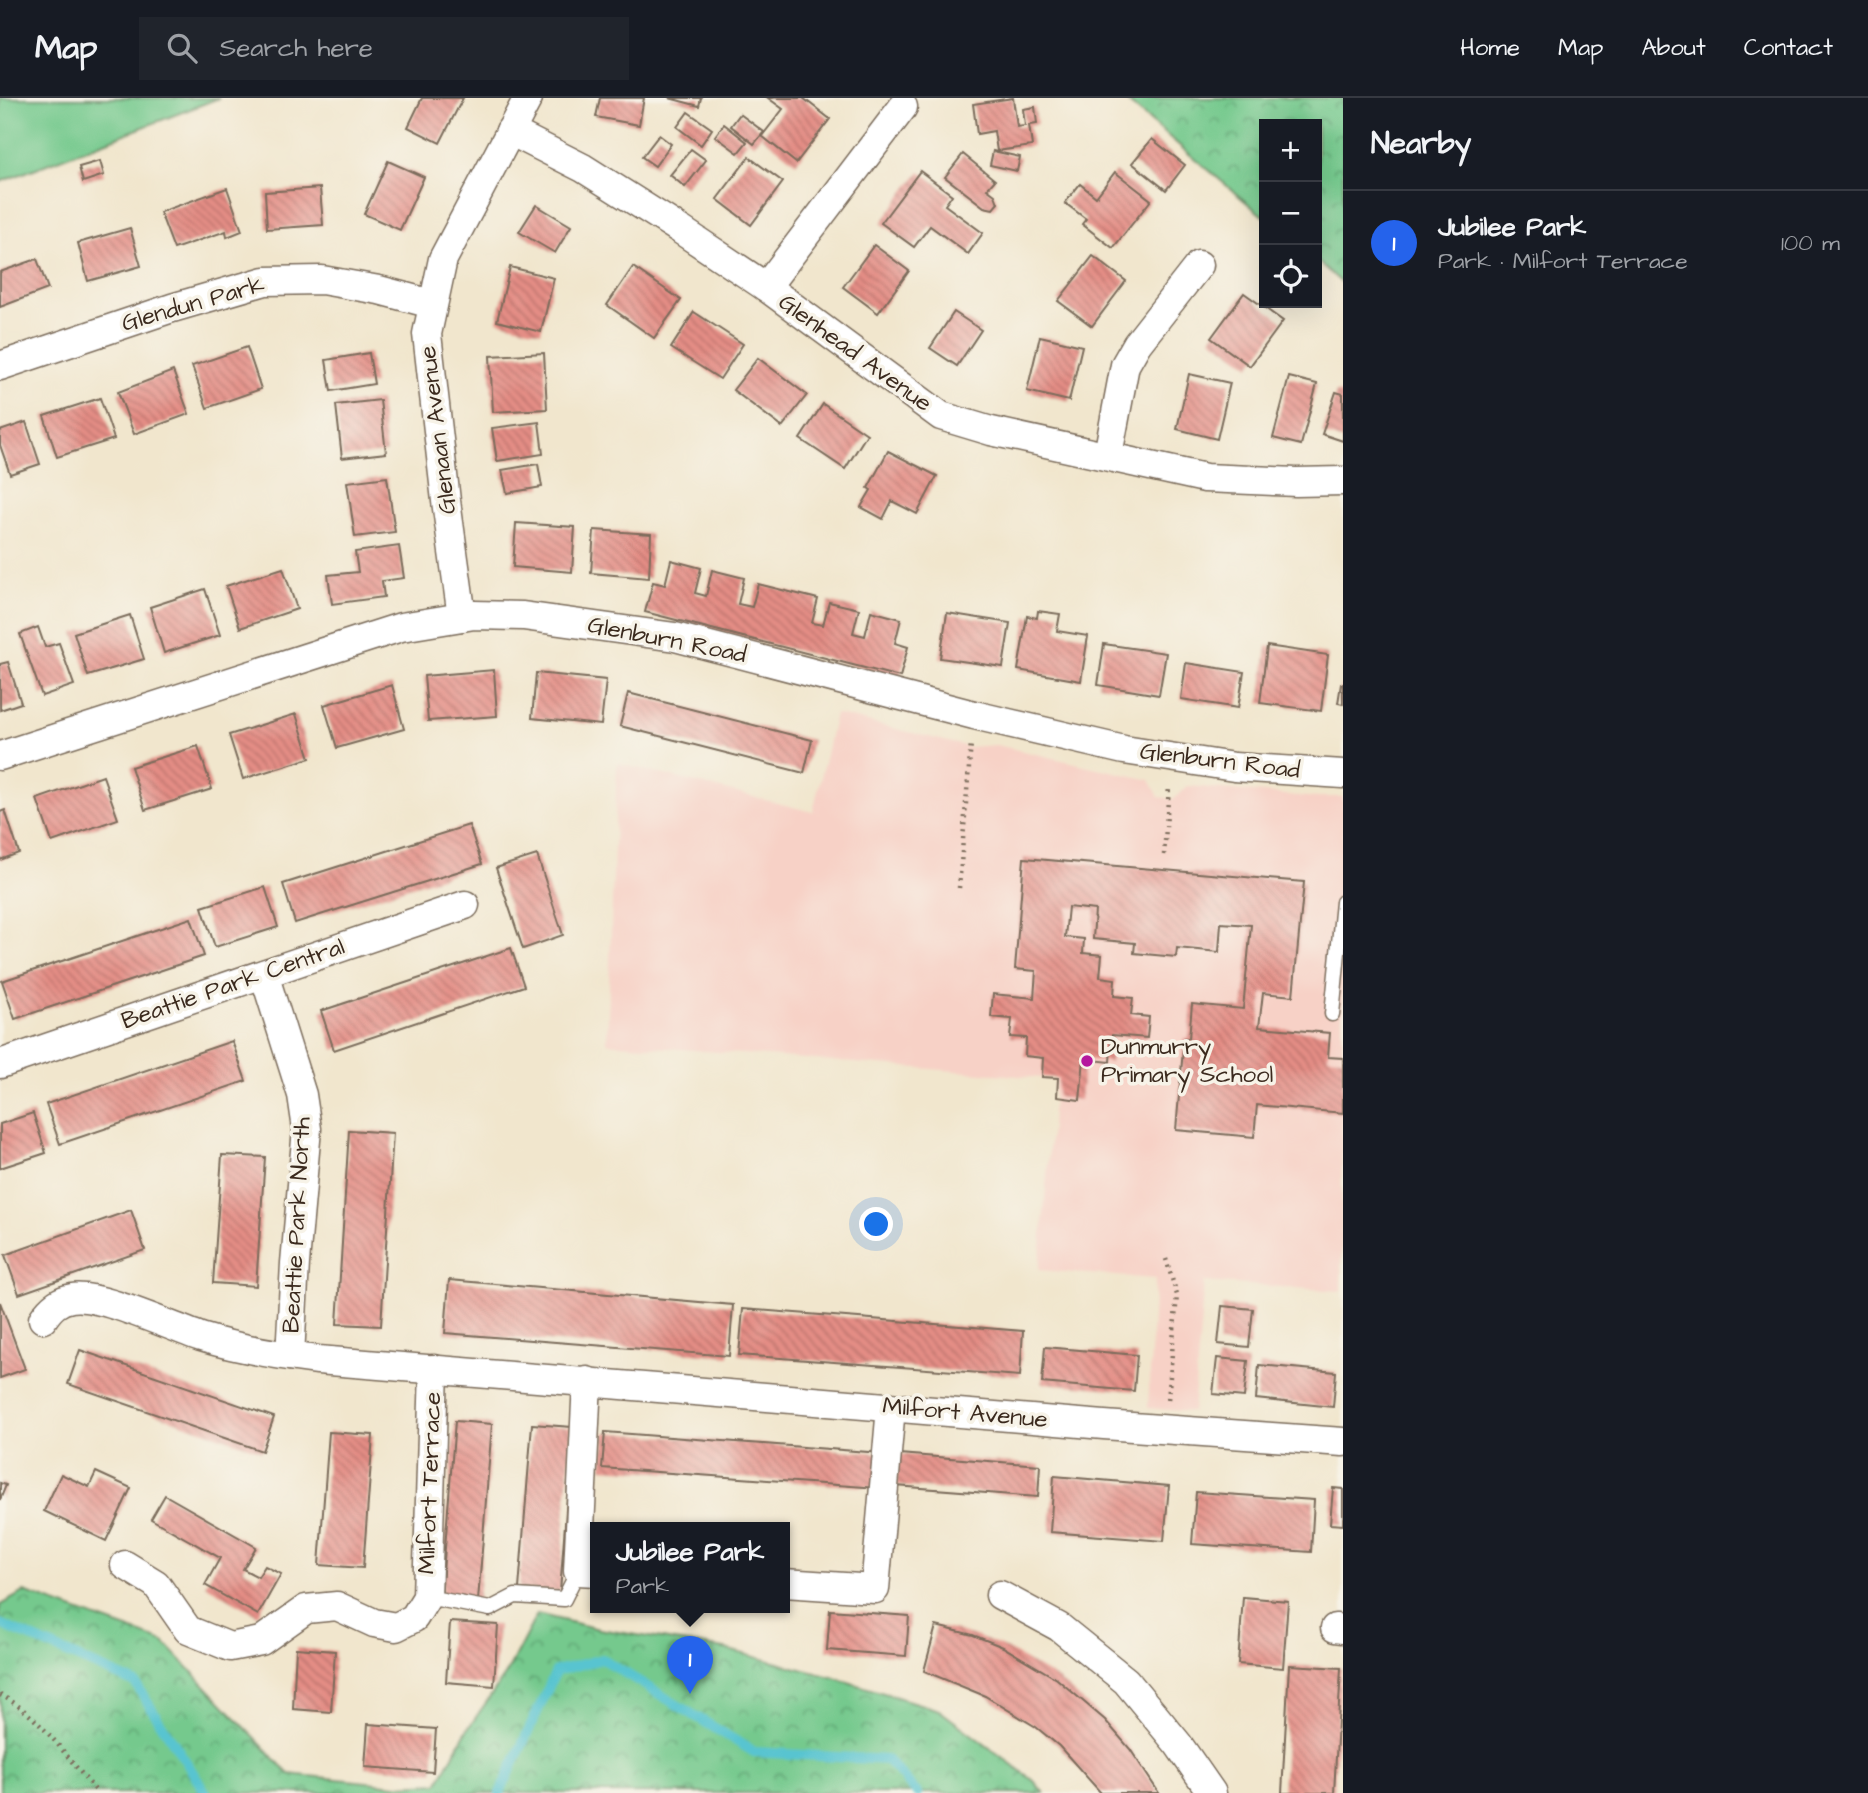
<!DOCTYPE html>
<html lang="en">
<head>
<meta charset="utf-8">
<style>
  :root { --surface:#171b24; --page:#20242c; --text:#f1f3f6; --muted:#9ea1a6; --line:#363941; --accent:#2563eb }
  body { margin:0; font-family:"Architects Daughter",sans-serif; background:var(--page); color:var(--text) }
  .controls { position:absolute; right:21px; top:21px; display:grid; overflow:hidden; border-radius:0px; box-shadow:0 7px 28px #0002 }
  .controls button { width:63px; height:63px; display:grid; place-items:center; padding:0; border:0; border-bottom:2px solid var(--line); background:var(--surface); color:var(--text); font:35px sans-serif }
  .you { position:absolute; left:877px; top:1127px; width:24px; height:24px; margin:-18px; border:5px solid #fff; border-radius:50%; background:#1a73e8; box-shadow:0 0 0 10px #1a73e833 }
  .badge { display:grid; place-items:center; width:46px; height:46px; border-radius:50%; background:var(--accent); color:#fff; font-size:23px; font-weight:700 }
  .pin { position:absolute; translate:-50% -58px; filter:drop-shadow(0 2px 4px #0008) }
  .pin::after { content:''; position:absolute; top:37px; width:24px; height:21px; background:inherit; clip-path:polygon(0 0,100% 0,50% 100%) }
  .popup { position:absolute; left:590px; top:1424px; width:200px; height:91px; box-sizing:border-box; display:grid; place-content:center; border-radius:0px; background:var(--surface); filter:drop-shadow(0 2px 5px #0005); font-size:23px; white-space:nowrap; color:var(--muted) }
  .popup b { font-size:26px; color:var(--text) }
  .popup::after { content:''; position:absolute; left:50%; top:100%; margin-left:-14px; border:14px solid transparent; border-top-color:var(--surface) }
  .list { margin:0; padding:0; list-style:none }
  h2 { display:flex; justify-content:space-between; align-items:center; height:91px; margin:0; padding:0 28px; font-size:30px }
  h2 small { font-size:23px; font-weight:400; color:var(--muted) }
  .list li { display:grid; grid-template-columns:46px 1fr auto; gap:21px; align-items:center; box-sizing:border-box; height:105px; padding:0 28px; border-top:2px solid var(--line) }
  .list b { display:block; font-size:26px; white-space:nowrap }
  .list p { margin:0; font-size:23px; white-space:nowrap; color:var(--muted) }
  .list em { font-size:23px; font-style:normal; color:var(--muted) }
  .icon { flex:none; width:38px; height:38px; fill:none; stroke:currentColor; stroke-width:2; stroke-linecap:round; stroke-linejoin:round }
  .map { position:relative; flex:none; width:1343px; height:1695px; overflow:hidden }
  header { display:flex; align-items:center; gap:42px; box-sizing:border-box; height:98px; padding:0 35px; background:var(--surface); border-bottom:2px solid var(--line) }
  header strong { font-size:33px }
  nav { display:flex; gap:38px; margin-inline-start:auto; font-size:24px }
  .search { width:490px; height:63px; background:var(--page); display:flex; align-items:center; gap:18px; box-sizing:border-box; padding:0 24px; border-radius:0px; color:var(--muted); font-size:26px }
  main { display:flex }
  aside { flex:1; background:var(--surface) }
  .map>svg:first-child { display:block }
</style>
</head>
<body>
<header>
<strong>Map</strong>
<div class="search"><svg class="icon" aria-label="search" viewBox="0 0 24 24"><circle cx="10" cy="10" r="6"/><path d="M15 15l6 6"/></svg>Search here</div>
<nav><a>Home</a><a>Map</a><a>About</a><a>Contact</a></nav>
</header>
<main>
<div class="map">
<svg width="1343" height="1695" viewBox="0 0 1343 1695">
  <defs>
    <pattern id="park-crowns" width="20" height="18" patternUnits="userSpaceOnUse" patternTransform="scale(1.75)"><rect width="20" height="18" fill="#74c98d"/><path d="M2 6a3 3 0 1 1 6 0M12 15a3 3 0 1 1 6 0" fill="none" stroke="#60a373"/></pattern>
    <pattern id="building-back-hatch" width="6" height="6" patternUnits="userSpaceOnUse" patternTransform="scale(1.75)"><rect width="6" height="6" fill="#e48d85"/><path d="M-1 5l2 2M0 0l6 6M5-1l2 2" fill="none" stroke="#ba736c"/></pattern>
  </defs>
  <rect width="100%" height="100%" fill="#f7f3e8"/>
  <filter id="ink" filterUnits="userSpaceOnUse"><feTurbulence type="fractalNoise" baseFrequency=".0143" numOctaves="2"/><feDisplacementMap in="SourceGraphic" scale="14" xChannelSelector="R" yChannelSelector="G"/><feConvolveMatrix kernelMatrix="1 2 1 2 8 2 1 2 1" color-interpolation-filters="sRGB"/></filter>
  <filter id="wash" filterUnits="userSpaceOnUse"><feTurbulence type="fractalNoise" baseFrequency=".00686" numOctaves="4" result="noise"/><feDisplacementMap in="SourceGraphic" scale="28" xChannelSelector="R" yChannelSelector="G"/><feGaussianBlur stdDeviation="1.57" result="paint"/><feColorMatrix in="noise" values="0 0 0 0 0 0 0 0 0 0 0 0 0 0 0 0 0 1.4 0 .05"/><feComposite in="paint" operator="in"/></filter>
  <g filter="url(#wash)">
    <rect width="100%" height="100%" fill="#f1e6cd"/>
    <!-- built -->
    <polygon fill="#f7d1c6" points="835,616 969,649 996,647 1150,682 1159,699 1174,701 1188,688 1307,699 1343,699 1341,1193 1204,1184 1193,1314 1148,1310 1155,1181 1039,1172 1055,981 607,945 617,665 813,714"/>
    <!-- grass -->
    <polygon fill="#74c98d" stroke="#587a56" stroke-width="2" points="0,0 219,0 0,84"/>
    <!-- park -->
    <g fill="url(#park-crowns)" stroke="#587a56" stroke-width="2">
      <polygon points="1123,0 1343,0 1343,186 1317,163 1317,26 1264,26 1264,119"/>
      <polygon points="24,1494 164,1544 289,1676 396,1687 438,1685 467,1632 506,1576 537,1516 599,1531 725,1551 835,1580 939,1612 1034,1683 1044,1695 0,1695 0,1507"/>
    </g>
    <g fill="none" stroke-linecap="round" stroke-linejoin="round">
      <!-- stream -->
      <g stroke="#58c4d0" stroke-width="10">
        <polyline points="0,1526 135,1585 206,1695"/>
        <polyline points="500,1695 556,1573 602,1561 754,1654 887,1662 917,1695"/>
      </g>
    </g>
    <g id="blocks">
      <!-- building -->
      <g fill="url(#building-back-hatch)">
        <polygon points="422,0 463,0 440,45 408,29"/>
        <polygon points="600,0 644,0 639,27 596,19"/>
        <polygon points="669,0 701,0 699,8"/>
        <polygon points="768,0 803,0 830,21 796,65 762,38 783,11"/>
        <polygon points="1013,0 1017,29 1025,28 1023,11 1035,9 1037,26 1029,27 1032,48 997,53 994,33 977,36 973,6"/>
        <polygon points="688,14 712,31 701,47 677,29"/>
        <polygon points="740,16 764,34 754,46 731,28"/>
        <polygon points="724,26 747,44 738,55 715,38"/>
        <polygon points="659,37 671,46 655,68 642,59"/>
        <polygon points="1152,41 1185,67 1166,92 1132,65"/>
        <polygon points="691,51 706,62 685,89 670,77"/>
        <polygon points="993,53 1020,59 1017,73 990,67"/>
        <polygon points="963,56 995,82 987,91 995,97 998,105 993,111 984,109 945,79"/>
        <polygon points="749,59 783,84 751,127 717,101"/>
        <polygon points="100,63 104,77 83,84 79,69"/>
        <polygon points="388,63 424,79 400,132 364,116"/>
        <polygon points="920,73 952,97 945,107 983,135 968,156 930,128 914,149 881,125"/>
        <polygon points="1115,74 1151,102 1113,150 1082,126 1086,121 1065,105 1080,86 1096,99"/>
        <polygon points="227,90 242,133 227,139 226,133 174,151 160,114"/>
        <polygon points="320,90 323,127 267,131 265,94"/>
        <polygon points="536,107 571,128 555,155 519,134"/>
        <polygon points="130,130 141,168 88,183 78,145"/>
        <polygon points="874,147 909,173 878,215 843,189"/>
        <polygon points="1093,158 1126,183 1092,228 1058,203"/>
        <polygon points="37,161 48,191 0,209 0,174"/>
        <polygon points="510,169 554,180 541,234 497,223"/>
        <polygon points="633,169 681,202 654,240 607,207"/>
        <polygon points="1244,195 1283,223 1250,268 1211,240"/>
        <polygon points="694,214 743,246 720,281 671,250"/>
        <polygon points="954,214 981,232 957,268 930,250"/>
        <polygon points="1040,238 1082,248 1069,303 1027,293"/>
        <polygon points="247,249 261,291 207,310 192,268"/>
        <polygon points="369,255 374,286 331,293 326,262"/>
        <polygon points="544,255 547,311 493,314 490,258"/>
        <polygon points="758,260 807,297 782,329 733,292"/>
        <polygon points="173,273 189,316 134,336 118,294"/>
        <polygon points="1189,276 1230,285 1217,341 1177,331"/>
        <polygon points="1289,279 1317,286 1301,347 1273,340"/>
        <polygon points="1336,294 1343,296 1343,343 1322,336"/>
        <polygon points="100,300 114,341 57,359 44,318"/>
        <polygon points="380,302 386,355 342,360 336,307"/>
        <polygon points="823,306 867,336 845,371 800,341"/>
        <polygon points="26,324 40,366 10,376 0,347 0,333"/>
        <polygon points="539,324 543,356 497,363 492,330"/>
        <polygon points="888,353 937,378 917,416 892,403 883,421 861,409 871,392 868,390"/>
        <polygon points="538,366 542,389 507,395 502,372"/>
        <polygon points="387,379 395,434 355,439 347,384"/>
        <polygon points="516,425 575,429 572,474 513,469"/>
        <polygon points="594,432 651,436 649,480 591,475"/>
        <polygon points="399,448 404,480 382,483 384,499 332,506 328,477 358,474 355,454"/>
        <polygon points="671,462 701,470 695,495 706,498 712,472 744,480 738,506 752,509 758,486 818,501 812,525 823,527 829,504 859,511 853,535 865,538 871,513 901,521 895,545 908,549 900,579 645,514 653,484 665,487"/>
        <polygon points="283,470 297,511 240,530 226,488"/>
        <polygon points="205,491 220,537 164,555 150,509"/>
        <polygon points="1038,513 1060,516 1057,533 1088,538 1081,583 1018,572 1027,518 1037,520"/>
        <polygon points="947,515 1010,525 1003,569 940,560"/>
        <polygon points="130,517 144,561 88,578 74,535"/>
        <polygon points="38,529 45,549 59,545 74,587 42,598 20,536"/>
        <polygon points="1104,546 1166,555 1159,597 1098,587"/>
        <polygon points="1267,548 1328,557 1321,613 1260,605"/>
        <polygon points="8,564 21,605 0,612 0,566"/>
        <polygon points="1186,565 1244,574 1238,610 1181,601"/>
        <polygon points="494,572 497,618 428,623 424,578"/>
        <polygon points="536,575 606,582 601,627 532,620"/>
        <polygon points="1341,586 1343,586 1343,606 1338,605"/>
        <polygon points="392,587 404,631 337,650 324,607"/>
        <polygon points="628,595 812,642 804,675 620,628"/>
        <polygon points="296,616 310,660 243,681 229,637"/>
        <polygon points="198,648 212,691 145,712 131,669"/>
        <polygon points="103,678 118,721 52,744 37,701"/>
        <polygon points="5,712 19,755 0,762 0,714"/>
        <polygon points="469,727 482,766 295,825 283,786"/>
        <polygon points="537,757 563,837 523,851 496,770"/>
        <polygon points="1024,760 1304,784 1293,898 1263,895 1259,929 1330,935 1328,959 1343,960 1343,1015 1257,1007 1254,1039 1176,1032 1184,940 1189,940 1192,906 1243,911 1251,827 1221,825 1219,854 1177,850 1176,859 1134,855 1135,845 1093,841 1095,812 1068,809 1065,839 1084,841 1083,855 1102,857 1100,879 1115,881 1114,898 1133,900 1131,917 1149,919 1147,940 1112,937 1110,964 1084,961 1080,1002 1057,999 1058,980 1042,979 1043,960 1025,958 1026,940 1010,939 1012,921 991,919 993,896 1034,900 1036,873 1015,871"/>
        <polygon points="265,789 278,829 215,849 202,809"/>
        <polygon points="191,820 204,858 15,921 2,883"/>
        <polygon points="511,850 524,888 334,952 321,913"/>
        <polygon points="232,943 246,983 60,1046 46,1006"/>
        <polygon points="33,1015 46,1055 0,1070 0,1026"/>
        <polygon points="349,1032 393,1035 381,1228 337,1226"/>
        <polygon points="222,1057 265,1059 256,1188 213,1185"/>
        <polygon points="131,1112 145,1152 19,1196 5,1157"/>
        <polygon points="449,1182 733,1207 729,1258 445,1235"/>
        <polygon points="0,1204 25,1271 0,1280"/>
        <polygon points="1222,1208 1253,1211 1249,1249 1218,1246"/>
        <polygon points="743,1211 1023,1233 1020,1278 739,1257"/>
        <polygon points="1045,1249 1137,1257 1134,1293 1042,1285"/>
        <polygon points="80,1252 274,1319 262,1353 68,1286"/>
        <polygon points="1217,1260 1248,1263 1244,1299 1213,1296"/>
        <polygon points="1259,1267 1336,1274 1333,1309 1256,1301"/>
        <polygon points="455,1323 492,1326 478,1503 441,1500"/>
        <polygon points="532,1326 572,1329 560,1494 519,1491"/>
        <polygon points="329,1334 373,1337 363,1470 319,1467"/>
        <polygon points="605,1334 881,1355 878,1390 602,1370"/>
        <polygon points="899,1356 1040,1367 1038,1399 896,1388"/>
        <polygon points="96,1374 131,1390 106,1443 44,1413 61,1376 89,1389"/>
        <polygon points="1054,1378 1169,1388 1164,1443 1050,1434"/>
        <polygon points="0,1385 6,1387 0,1402"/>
        <polygon points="1333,1390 1343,1391 1343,1427 1330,1426"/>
        <polygon points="1196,1394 1314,1402 1311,1454 1192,1446"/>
        <polygon points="165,1397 256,1449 243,1471 258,1479 265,1468 281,1476 258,1517 205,1487 220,1460 151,1421"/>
        <polygon points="1243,1499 1288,1503 1283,1570 1238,1566"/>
        <polygon points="830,1512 909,1518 906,1558 827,1552"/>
        <polygon points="450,1524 498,1527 494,1588 446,1584"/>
        <polygon points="936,1528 973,1537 1003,1549 1057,1581 1105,1622 1130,1651 1159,1695 1101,1695 1059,1648 1036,1629 985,1598 924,1573"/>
        <polygon points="296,1550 335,1553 331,1614 293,1611"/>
        <polygon points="1289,1567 1341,1570 1334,1695 1282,1695"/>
        <polygon points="368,1626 436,1631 433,1674 365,1669"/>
      </g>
    </g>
  </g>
  <g filter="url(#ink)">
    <use href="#blocks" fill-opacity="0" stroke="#7b6c5b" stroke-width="2"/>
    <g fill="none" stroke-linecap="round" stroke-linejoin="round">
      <!-- service casing -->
      <g stroke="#7b6c5b" stroke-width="17">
        <g id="service">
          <polyline points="1332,916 1343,804"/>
          <polyline points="427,1499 490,1511 515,1498 564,1501 578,1473"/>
        </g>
      </g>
      <!-- minor casing -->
      <g stroke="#7b6c5b" stroke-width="31">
        <g id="minor">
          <polyline points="510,33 583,70 681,132 766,189 941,318 991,333 1205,380 1296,384 1343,383"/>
          <polyline points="766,189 903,9"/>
          <polyline points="0,268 172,210 265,183 322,182 379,192 432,206"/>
          <polyline points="1108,357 1125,267 1137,246 1199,167"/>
          <polyline points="462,519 446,403 427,236 443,161 528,0"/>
          <polyline points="0,658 401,529 474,517 523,518 675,539 974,617 1124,652 1234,669 1343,676"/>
          <polyline points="264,876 302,997 307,1031 295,1165 290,1258"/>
          <polyline points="0,966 465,807"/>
          <path d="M43 1221C50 1210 58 1202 72 1200 98 1195 172 1229 201 1239 239 1251 278 1257 318 1262L1104 1327 1343 1344"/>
          <polyline points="587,1283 578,1473 596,1474"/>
          <polyline points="125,1467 156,1486 188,1532 230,1549 261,1543 306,1511 337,1508 374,1525 396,1529 414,1520 427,1499 434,1271"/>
          <polyline points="784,1485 875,1491 891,1309"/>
          <polyline points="1000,1497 1059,1529 1126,1583 1178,1646 1212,1695"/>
          <polyline points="1335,1530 1343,1531"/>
        </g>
      </g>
      <!-- path -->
      <g stroke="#7b6c5b" stroke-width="4.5" stroke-dasharray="2 5" stroke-linecap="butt">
        <polyline points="1164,757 1169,689"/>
        <polyline points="959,790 971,645"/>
        <polyline points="1166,1161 1177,1197 1168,1302"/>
        <path d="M0 1597C39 1615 70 1664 98 1695"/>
      </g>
      <!-- service -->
      <use href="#service" stroke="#fff" stroke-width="14"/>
      <!-- minor -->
      <use href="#minor" stroke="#fff" stroke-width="28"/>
    </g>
  </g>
  <!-- markers -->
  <circle fill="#b5179e" stroke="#f7f3e8" stroke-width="2.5" cx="1087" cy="963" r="7"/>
  <g text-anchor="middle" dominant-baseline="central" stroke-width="7" stroke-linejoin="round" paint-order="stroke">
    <!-- street labels -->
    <g font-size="24" fill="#3b2a1e" stroke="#f7f3e8">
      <text transform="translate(193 206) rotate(-16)">Glendun Park</text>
      <text transform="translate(855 255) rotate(36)">Glenhead Avenue</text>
      <text transform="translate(438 332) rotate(-97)">Glenaan Avenue</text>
      <text transform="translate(667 542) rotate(11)">Glenburn Road</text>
      <text transform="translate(1220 663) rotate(7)">Glenburn Road</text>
      <text transform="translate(233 886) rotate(-19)">Beattie Park Central</text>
      <text transform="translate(297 1127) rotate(-87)">Beattie Park North</text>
      <text transform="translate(965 1315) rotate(5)">Milfort Avenue</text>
      <text transform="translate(430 1385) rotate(-88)">Milfort Terrace</text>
    </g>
    <!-- poi labels -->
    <g font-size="24" fill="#3b2a1e" stroke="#f7f3e8" text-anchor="start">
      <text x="1101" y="949">Dunmurry<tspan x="1101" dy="28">Primary School</tspan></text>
    </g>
  </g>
</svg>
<div class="controls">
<button>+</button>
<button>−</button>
<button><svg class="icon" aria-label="locate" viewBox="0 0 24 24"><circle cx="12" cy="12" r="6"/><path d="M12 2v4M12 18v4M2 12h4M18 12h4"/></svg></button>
</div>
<div class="you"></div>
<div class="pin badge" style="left:690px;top:1596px">1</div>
<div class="popup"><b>Jubilee Park</b>Park</div>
</div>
<aside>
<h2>Nearby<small></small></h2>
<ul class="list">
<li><span class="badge">1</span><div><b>Jubilee Park</b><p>Park · Milfort Terrace</p></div><em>100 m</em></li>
</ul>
</aside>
</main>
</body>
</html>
